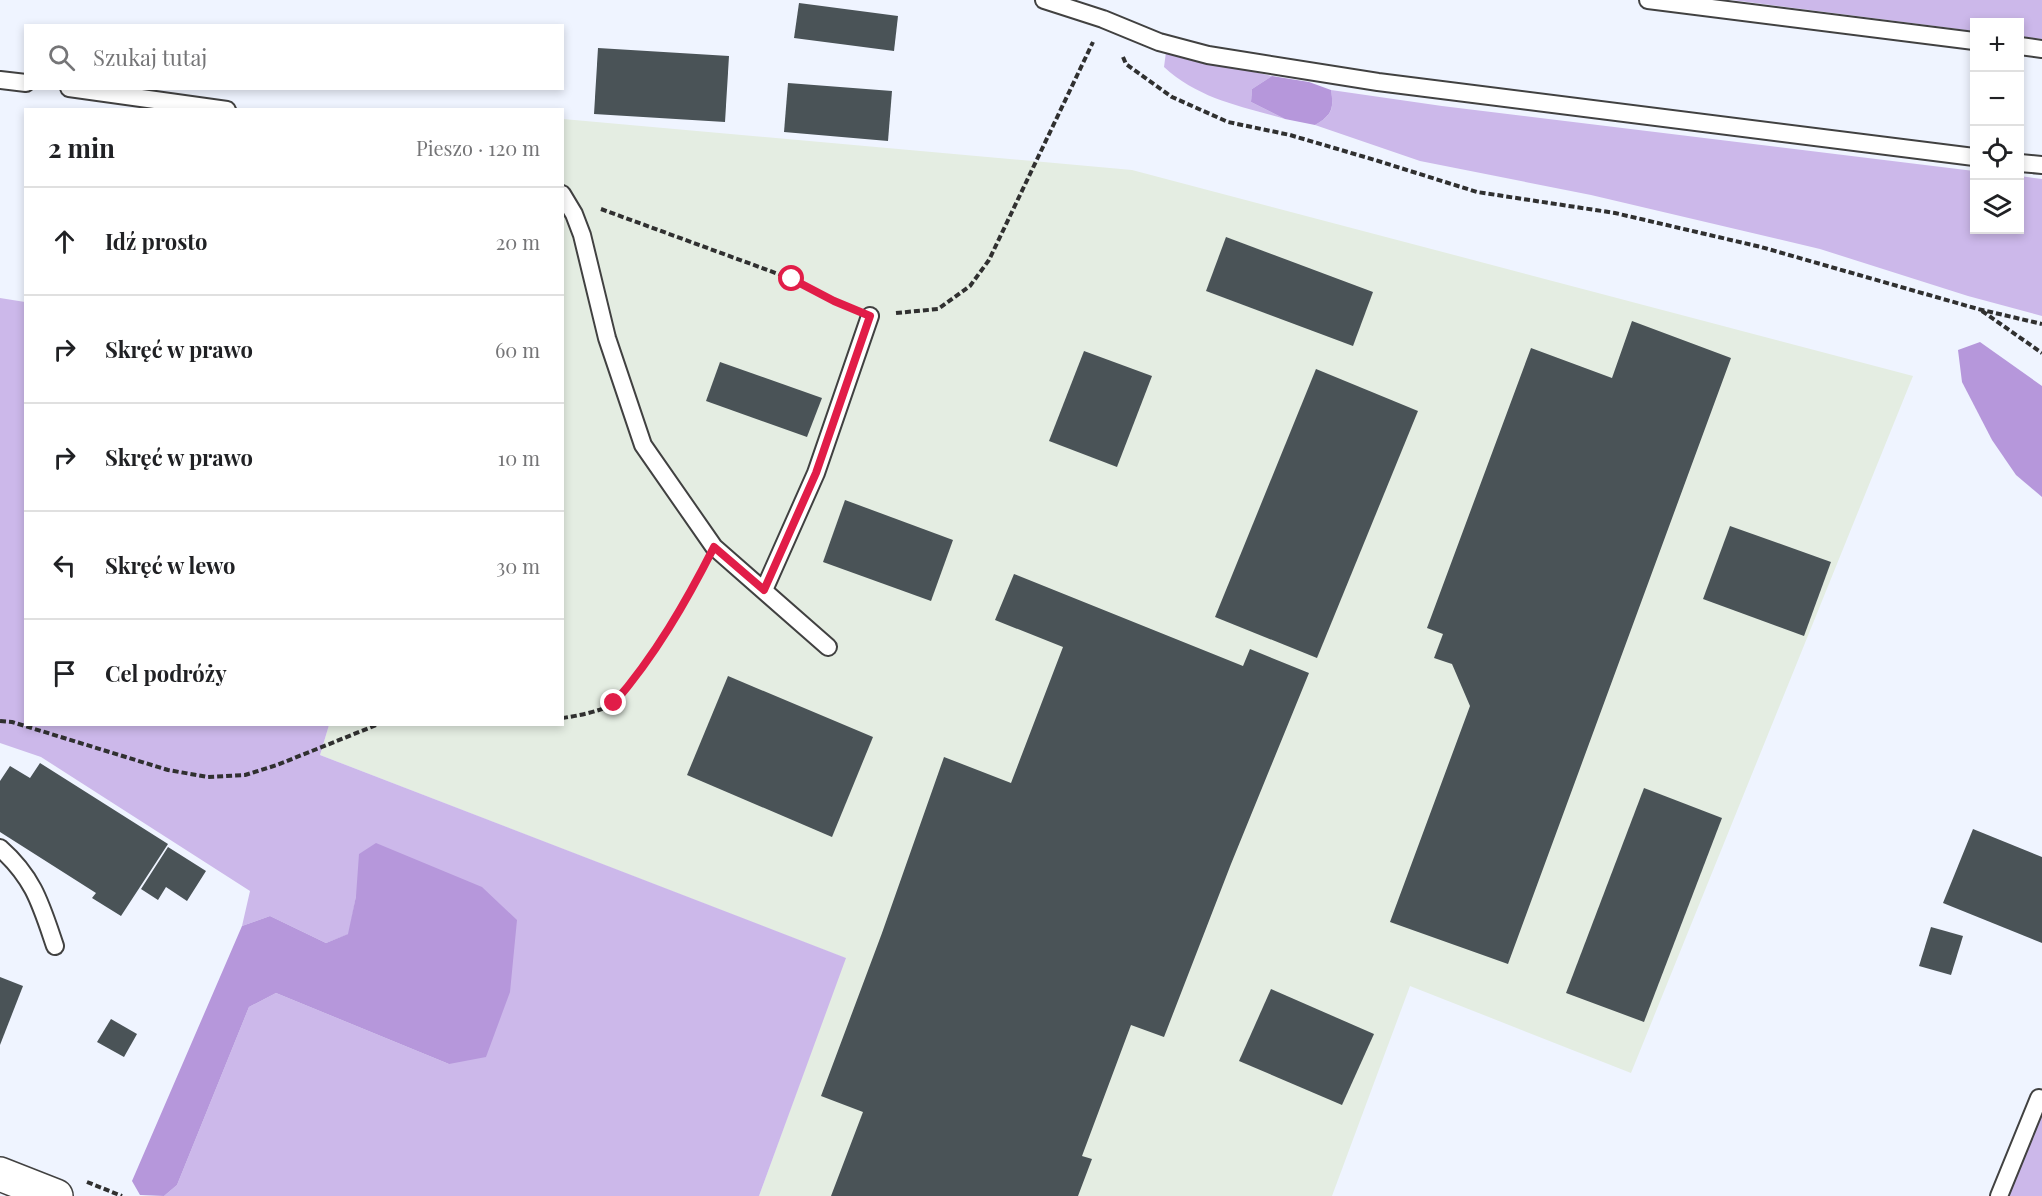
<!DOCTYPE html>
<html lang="pl">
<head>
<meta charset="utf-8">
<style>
  :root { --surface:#fff; --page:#f6f6f6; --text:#202124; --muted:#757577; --line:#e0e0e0 }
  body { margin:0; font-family:"Playfair Display",serif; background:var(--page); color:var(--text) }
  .controls { position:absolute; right:18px; top:18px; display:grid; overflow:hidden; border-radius:0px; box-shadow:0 3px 9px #0003 }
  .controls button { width:54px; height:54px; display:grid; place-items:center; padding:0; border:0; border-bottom:2px solid var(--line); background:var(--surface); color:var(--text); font:30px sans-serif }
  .stop { position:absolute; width:18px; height:18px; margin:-14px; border:4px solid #e11d48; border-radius:50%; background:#fff }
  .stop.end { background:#e11d48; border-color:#fff; box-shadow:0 2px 6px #0008 }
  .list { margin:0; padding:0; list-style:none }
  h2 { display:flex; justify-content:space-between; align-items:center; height:78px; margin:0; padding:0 24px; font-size:26px }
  h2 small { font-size:20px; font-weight:400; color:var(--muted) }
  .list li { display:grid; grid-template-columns:39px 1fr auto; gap:18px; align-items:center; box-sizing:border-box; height:108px; padding:0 24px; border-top:2px solid var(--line) }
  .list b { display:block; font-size:22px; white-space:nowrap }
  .list em { font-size:20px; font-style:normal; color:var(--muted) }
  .icon { flex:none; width:33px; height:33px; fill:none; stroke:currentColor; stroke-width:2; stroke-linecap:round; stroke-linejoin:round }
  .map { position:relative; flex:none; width:2042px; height:1196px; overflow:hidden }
  .search { position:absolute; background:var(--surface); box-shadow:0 3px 9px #0003; left:24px; top:24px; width:540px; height:66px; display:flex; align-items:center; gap:15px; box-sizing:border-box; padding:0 21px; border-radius:0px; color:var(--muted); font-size:22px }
  .panel { position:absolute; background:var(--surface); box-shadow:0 3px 9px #0003; left:24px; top:108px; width:540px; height:618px; border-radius:0px }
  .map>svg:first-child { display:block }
</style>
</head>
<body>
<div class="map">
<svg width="2042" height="1196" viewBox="0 0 2042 1196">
  <rect width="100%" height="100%" fill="#eff4ff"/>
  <!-- industrial -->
  <polygon fill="#e4ede2" points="563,119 1132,170 1913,376 1631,1073 1410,986 1332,1196 759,1196 845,958 320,755 329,725 562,724"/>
  <!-- green -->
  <g fill="#ccb8ea">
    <polygon points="1732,0 2042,0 2042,39 2020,36 2020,22 1974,22 1974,31"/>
    <path d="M1166 52 1272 76 1252 89 1251 102 1285 119C1240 106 1199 99 1164 67Z"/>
    <path d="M1331 90 1442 106 1974 171V230H2020V176L2042 179V316L1968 296 1820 249 1591 195 1420 161 1315 125C1332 115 1334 110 1331 90Z"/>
    <polygon points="0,298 25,302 26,724 329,725 320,755 846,958 759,1196 164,1196 177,1185 249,1007 276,993 449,1064 356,896 349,934 326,943 270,916 242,926 250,891 41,757 0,743"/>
    <polygon points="2042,1109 2042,1196 2008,1196"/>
  </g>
  <!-- forest -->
  <g fill="#b697db">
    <path d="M1272 76 1309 82 1331 90C1334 109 1332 115 1315 125L1285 119 1251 102 1252 89Z"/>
    <polygon points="1980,342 2042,386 2042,497 2016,475 1992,440 1962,382 1958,350"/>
    <polygon points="376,843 482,887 517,920 510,992 486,1057 449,1064 276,993 249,1007 177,1185 164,1196 140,1195 132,1181 242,926 270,916 326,943 348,934 356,896 359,854"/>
  </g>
  <!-- building -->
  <g fill="#4a5357">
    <polygon points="799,3 898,16 894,51 794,38"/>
    <polygon points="598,48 729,56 725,122 594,114"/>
    <polygon points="788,83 892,91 888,141 784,132"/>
    <polygon points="1226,237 1373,292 1353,346 1206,291"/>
    <polygon points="1632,321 1731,358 1508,964 1390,922 1470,706 1452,664 1434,658 1443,634 1427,628 1531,348 1612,378"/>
    <polygon points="1084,351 1152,376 1117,467 1049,441"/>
    <polygon points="720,362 822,398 807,437 706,401"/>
    <polygon points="1316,369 1418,411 1317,658 1215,617"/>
    <polygon points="845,500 953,540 931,601 823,562"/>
    <polygon points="1730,526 1831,562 1804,636 1703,599"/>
    <polygon points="1014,574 1243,666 1250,649 1309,673 1231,864 1164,1037 1131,1025 1082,1156 1092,1159 1078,1196 831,1196 863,1112 821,1096 882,933 944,757 1011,783 1063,647 995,620"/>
    <polygon points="728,676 873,737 832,837 687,775"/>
    <polygon points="40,763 168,844 121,916 92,898 96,893 0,832 0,781 10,766 30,778"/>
    <polygon points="1644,788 1722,818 1644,1022 1566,993"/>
    <polygon points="1973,829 2042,857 2042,943 1943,903"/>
    <polygon points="168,847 206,871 187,901 166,887 158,900 141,889"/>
    <polygon points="1931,927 1963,936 1951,975 1919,966"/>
    <polygon points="0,977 23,986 0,1045"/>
    <polygon points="1271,989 1374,1034 1342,1105 1239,1061"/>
    <polygon points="111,1019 137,1034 124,1057 97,1042"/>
  </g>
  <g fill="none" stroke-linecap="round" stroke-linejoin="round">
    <!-- lane casing -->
    <g stroke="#414141" stroke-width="20">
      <g id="lane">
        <polyline points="1044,0 1103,19 1159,42 1208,55 1378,82 1974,157"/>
        <polyline points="1648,0 1974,41"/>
        <polyline points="2020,46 2042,49"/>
        <polyline points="0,80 26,83"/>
        <polyline points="69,88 227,110"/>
        <polyline points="2020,163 2042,165"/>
        <polyline points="562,194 574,214 582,235 607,338 643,445 714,547 828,647"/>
        <polyline points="764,590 816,473 870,316"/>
        <path d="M0 848C34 878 41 905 55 946"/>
        <polyline points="1999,1196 2039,1098"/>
      </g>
    </g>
    <!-- street casing -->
    <g stroke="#414141" stroke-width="36">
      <polyline id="street" points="0,1174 56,1196"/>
    </g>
    <!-- path -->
    <g stroke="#303030" stroke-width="4" stroke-dasharray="6 3" stroke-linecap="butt">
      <polyline points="1123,57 1126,64 1172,97 1228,122 1290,135 1375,160 1477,192 1615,213 1761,247 1978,309 2042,324"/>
      <polyline points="601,209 792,279 845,306"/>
      <polyline points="1982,311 2042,353"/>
      <polyline points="896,313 938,309 970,286 989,260 1093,42"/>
      <path d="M562 718C577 716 604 711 615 702 627 691 637 675 646 662 666 632 685 603 702 572"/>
      <polyline points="0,721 12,722 168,770 208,777 245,775 277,765 379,724"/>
      <polyline points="87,1182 122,1196"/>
    </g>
    <!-- lane -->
    <use href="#lane" stroke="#fff" stroke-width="16"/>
    <!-- street -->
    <use href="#street" stroke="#fff" stroke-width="33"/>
  </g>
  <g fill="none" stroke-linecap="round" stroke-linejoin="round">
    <!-- route -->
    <path stroke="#e11d48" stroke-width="8" d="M614 703C655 656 686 602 714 547L764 590 816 473 870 316 834 301 792 279"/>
  </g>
</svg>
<div class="controls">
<button>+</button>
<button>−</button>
<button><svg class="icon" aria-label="locate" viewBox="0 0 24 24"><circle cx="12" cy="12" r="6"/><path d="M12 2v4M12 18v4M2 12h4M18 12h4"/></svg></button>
<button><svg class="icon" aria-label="layers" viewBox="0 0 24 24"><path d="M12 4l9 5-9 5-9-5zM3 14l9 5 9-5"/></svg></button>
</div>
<div class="stop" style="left:792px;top:279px"></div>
<div class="stop end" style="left:614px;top:703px"></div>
<div class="search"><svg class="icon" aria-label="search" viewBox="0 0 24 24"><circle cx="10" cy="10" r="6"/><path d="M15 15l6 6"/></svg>Szukaj tutaj</div>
<section class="panel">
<h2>2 min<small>Pieszo · 120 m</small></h2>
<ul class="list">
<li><svg class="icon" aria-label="ahead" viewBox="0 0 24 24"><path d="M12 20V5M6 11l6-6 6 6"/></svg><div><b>Idź prosto</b></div><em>20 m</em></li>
<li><svg class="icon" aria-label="right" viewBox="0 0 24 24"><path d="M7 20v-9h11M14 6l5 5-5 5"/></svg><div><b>Skręć w prawo</b></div><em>60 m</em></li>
<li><svg class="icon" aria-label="right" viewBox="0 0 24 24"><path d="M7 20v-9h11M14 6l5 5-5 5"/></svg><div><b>Skręć w prawo</b></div><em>10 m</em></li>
<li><svg class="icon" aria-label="left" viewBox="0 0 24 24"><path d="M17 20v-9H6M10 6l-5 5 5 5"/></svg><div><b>Skręć w lewo</b></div><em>30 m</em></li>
<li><svg class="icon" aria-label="arrive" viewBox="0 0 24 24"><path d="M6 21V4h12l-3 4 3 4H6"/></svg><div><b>Cel podróży</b></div></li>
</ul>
</section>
</div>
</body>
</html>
